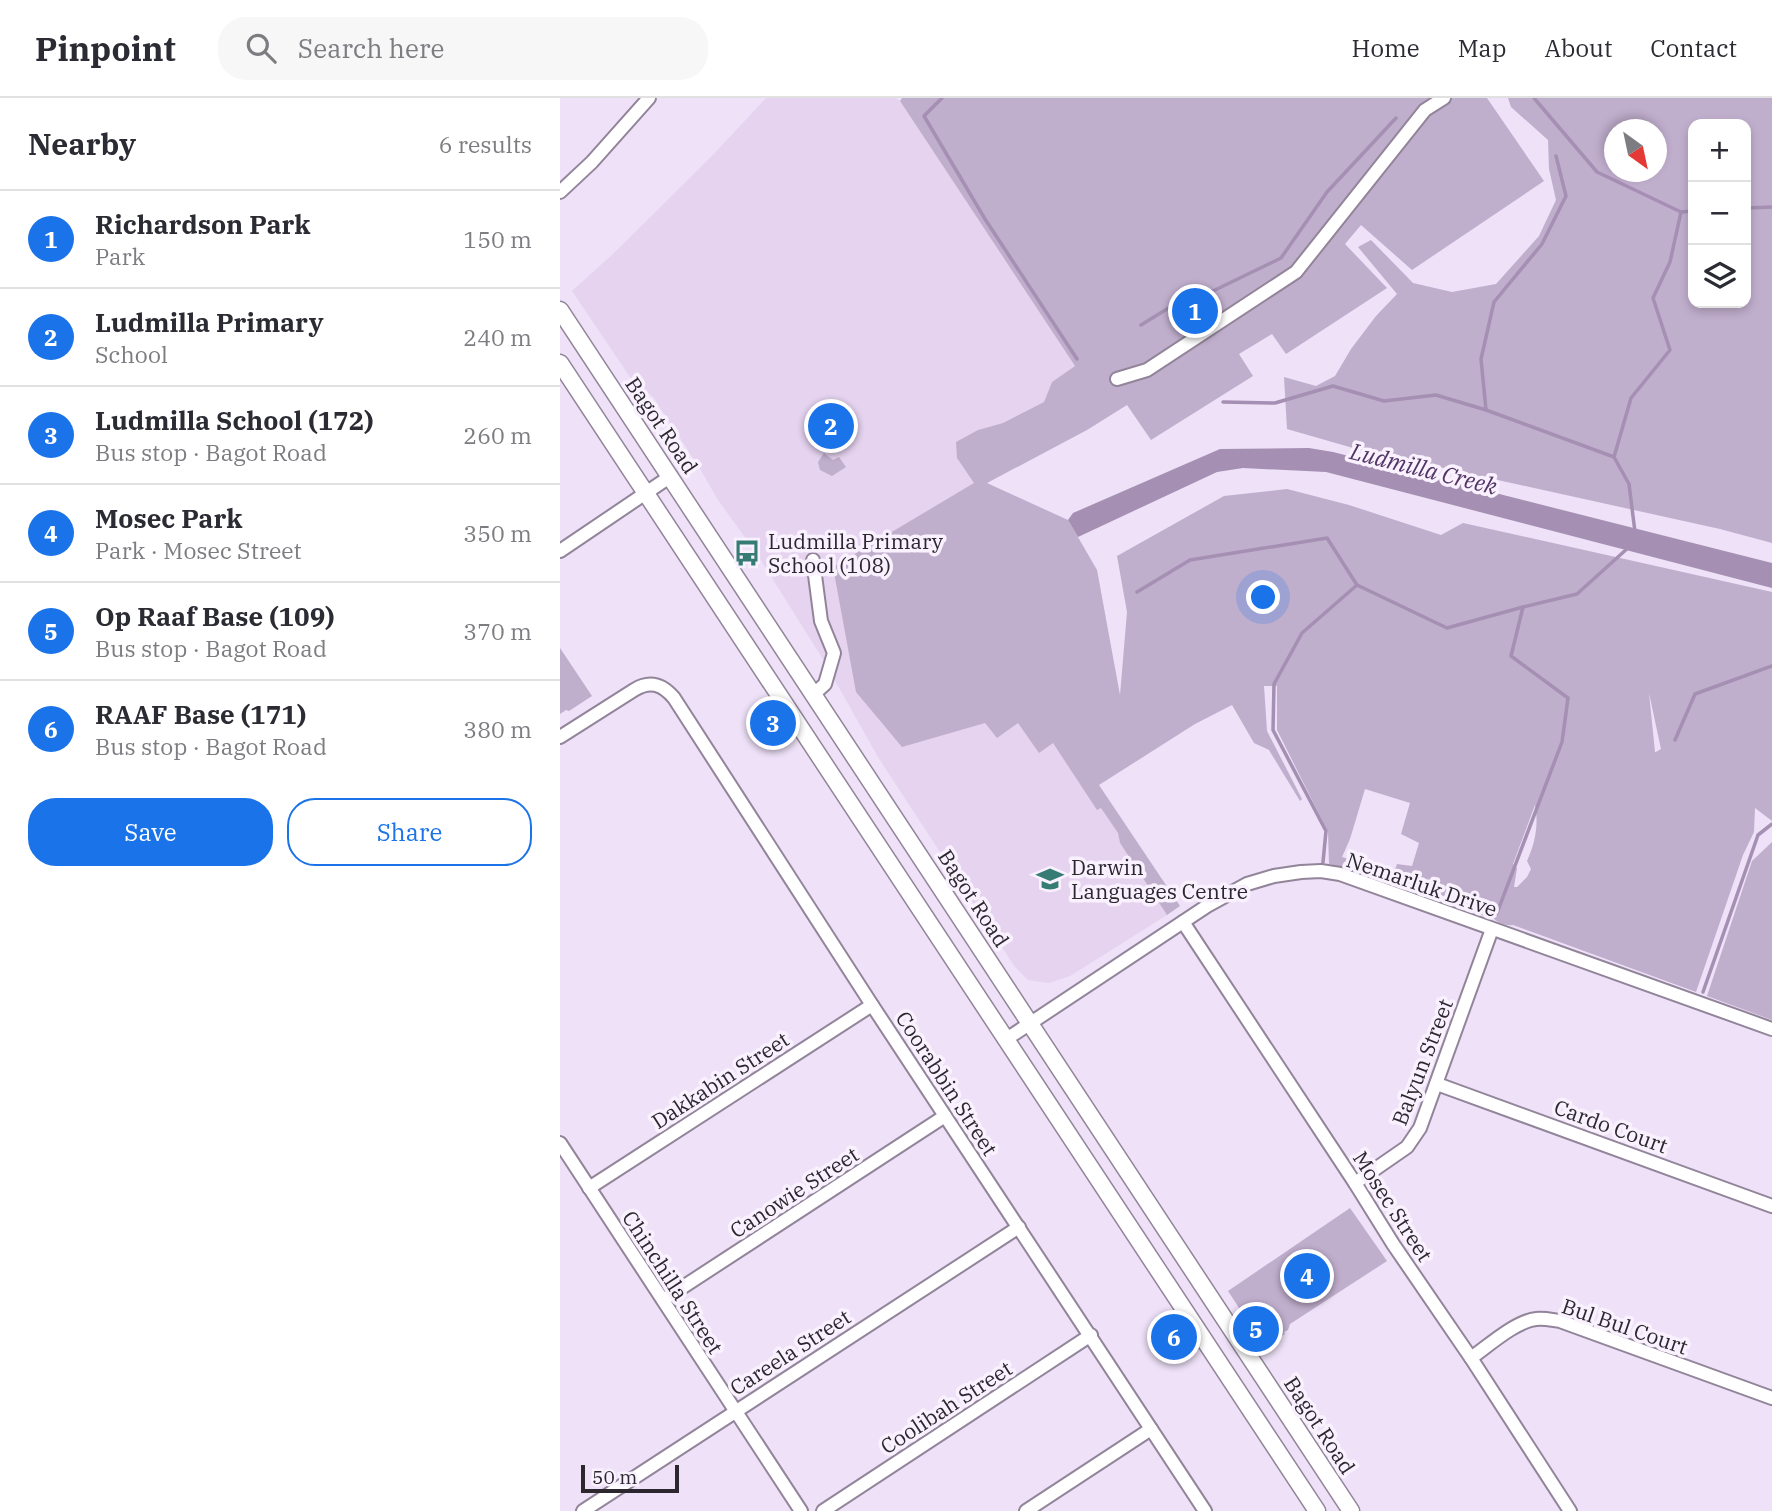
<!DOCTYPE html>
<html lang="en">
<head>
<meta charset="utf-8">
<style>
  :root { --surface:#fff; --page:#f7f7f7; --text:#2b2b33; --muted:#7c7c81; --line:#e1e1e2; --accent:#1a73e8 }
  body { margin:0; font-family:"IBM Plex Serif",serif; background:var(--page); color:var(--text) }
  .controls { position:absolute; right:21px; top:21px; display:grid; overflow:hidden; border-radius:14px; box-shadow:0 4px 10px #0003 }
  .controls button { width:63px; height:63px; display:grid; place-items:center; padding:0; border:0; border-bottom:2px solid var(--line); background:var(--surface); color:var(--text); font:35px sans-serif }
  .compass { position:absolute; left:1044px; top:21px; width:63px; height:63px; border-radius:50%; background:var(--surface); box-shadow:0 4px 10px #0003; rotate:147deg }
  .scale { position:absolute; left:21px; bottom:18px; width:98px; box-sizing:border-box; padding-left:7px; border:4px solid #2c272f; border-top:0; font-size:19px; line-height:24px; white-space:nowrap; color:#2c272f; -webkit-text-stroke:5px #f9f1fe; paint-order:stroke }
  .you { position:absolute; left:704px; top:500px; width:24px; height:24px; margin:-18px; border:5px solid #fff; border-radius:50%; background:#1a73e8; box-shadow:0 0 0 10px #1a73e833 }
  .badge { display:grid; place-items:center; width:46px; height:46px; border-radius:50%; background:var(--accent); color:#fff; font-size:23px; font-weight:700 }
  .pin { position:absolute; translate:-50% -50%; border:4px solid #fff; box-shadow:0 2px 7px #0006 }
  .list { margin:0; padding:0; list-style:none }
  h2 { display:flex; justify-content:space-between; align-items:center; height:91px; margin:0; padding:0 28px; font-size:30px }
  h2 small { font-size:23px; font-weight:400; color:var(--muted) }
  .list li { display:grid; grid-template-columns:46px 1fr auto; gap:21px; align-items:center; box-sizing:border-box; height:98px; padding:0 28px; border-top:2px solid var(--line) }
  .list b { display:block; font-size:26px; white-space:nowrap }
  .list p { margin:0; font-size:23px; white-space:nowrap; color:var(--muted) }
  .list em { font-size:23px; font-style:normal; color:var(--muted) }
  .actions { display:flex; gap:14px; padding:21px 28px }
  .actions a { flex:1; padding:16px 0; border:2px solid var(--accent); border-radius:28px; text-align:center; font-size:24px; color:var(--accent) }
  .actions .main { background:var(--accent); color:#fff }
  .icon { flex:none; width:38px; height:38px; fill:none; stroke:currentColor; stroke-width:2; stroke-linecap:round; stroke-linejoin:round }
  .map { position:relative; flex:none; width:1212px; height:1413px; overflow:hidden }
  header { display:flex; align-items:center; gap:42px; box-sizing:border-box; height:98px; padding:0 35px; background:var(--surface); border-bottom:2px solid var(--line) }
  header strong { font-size:33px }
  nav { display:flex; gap:38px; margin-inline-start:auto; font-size:24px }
  .search { width:490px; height:63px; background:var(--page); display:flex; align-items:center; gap:18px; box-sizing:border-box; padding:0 24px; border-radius:28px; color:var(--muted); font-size:26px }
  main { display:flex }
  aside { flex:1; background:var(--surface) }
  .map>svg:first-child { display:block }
</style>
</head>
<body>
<header>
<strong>Pinpoint</strong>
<div class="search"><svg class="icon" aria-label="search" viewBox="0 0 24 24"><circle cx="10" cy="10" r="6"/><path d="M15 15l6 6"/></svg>Search here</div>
<nav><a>Home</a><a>Map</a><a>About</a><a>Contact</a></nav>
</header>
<main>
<aside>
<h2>Nearby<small>6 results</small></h2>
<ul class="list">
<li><span class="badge">1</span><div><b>Richardson Park</b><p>Park</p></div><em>150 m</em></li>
<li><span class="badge">2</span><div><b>Ludmilla Primary</b><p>School</p></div><em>240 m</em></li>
<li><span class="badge">3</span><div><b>Ludmilla School (172)</b><p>Bus stop · Bagot Road</p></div><em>260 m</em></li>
<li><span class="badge">4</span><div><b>Mosec Park</b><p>Park · Mosec Street</p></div><em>350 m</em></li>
<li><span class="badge">5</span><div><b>Op Raaf Base (109)</b><p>Bus stop · Bagot Road</p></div><em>370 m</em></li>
<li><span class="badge">6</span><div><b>RAAF Base (171)</b><p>Bus stop · Bagot Road</p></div><em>380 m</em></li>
</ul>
<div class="actions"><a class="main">Save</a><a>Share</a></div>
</aside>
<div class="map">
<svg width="1212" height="1413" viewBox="0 0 1212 1413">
  <rect width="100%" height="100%" fill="#eee1f8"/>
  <!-- built -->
  <polygon fill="#e5d3f0" points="206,0 336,0 340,3 515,268 492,284 484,304 443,325 418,332 413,384 508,422 537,472 560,600 501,639 537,711 541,709 558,735 560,745 607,817 510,878 489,885 468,882 455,869 318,659 264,563 197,456 158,402 139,369 93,299 72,282 12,193 54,155 151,59"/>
  <!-- green -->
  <g fill="#c0aecd" fill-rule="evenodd">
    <path d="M342 0H927L984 83 852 172 801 127 785 146 827 190 726 256 712 236 679 256 693 278 591 342 567 307 527 332 427 385 508 422 537 472 560 597 567 514 557 458 664 398 727 391 789 407 881 437 903 425 1212 494V723L1195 710 1194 734 1183 757 1136 894 953 827C946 828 938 825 933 820L932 821 831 783 837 766 852 768 859 745 841 736 850 705 805 691 790 741 782 759 828 772 824 781 769 766 768 734 717 632V588H704L707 633 742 701 740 703 709 652 694 645 672 607 635 626 539 687 620 808 607 817 560 745 558 735 541 710 537 712 493 645 479 655 458 625 437 640 425 625 342 649 296 594 273 469 414 385 397 360 396 344 418 332 443 325 484 304 492 284 515 268 340 3ZM1089 595 1101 651 1096 654H1095ZM975 707C979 727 975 745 967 763L971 771 967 779 957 789H954L957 770 953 766Z"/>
    <path d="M948 0H1212V445L1160 431 793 350 727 331 724 279 756 288 775 278 791 251 816 218 837 196 798 149 811 142 853 185 892 194 936 186 979 138 996 102 989 71 988 42 951 9ZM1133 26H1186V205H1133ZM1054 32H1096V74H1054Z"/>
    <polygon points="264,355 273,362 279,359 286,369 272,378 260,372 258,364"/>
    <polygon points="0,550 32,598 9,613 6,612 0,616"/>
    <polygon points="1212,744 1212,922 1147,898 1192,763"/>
    <polygon points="790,1110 827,1163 730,1226 728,1232 724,1234 725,1236 712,1244 707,1242 702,1245 668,1193"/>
  </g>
  <!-- water -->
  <polygon fill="#a58fb3" points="749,350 773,354 1212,465 1212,490 766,374 683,370 657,374 518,439 508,422 513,415 660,351"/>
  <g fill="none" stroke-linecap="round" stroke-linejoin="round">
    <!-- stream -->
    <g stroke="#a58fb3" stroke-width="3.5">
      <polyline points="382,0 364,18 425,121 517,261"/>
      <polyline points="974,0 1037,74 1121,114 1133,113"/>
      <polyline points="1186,110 1212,109"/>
      <polyline points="581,227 620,203 653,193 721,160 767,94 836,20"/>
      <polyline points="663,304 715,305 773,288 824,303 876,297 926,312 1054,359"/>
      <polyline points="926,312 921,261 934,204 982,146 1006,98 996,58"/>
      <polyline points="1075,434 1069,386 1054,359 1071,300 1110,252 1093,200 1110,164 1121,114"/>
      <polyline points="577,494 630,462 767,440 797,487"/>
      <polyline points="1115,642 1135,596 1212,568"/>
      <polyline points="763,764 766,733 713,632 714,586 742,535 797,487 887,530 963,509"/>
      <polyline points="937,815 1002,644 1008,600 951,558 963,509 1017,496 1069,449"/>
      <polyline points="1143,894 1198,737 1212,726"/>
    </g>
    <!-- street casing -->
    <g stroke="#92859a" stroke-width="16">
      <g id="street">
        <polyline points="0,94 32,64 89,0"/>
        <polyline points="557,281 587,272 736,174 865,12 884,0"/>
        <polyline points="0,453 111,378"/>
        <polyline points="253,462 261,523 274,555 265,586 254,596"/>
        <path d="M0 639 74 592C90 582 102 586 114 600L312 907 645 1413"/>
        <polyline points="623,824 795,1085 833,1146 911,1260 1010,1413"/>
        <polyline points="445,942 647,808 687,786 714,778 741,774 761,773 780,776 1212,931"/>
        <polyline points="877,986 1212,1108"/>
        <polyline points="0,1045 241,1413"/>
        <polyline points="795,1085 847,1049 860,1030 932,831"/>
        <polyline points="29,1090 312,907"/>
        <polyline points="103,1202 385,1018"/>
        <path d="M911 1260C928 1248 956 1223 976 1221 984 1220 992 1222 1000 1223L1212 1300"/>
        <polyline points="23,1413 459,1129"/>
        <polyline points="263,1413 531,1237"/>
        <polyline points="466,1413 591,1331"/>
      </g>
    </g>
    <!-- secondary casing -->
    <g stroke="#92859a" stroke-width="19">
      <g id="secondary">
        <polyline points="0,212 791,1413"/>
        <polyline points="0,265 757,1413"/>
      </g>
    </g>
    <!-- street -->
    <use href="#street" stroke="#fff" stroke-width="12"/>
    <!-- secondary -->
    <use href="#secondary" stroke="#fff" stroke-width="16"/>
  </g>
  <!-- icons -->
  <defs>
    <g id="bus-bare" transform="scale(2.1)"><path d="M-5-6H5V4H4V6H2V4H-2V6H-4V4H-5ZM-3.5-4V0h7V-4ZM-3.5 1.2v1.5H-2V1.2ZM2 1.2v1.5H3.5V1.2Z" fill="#367c74" stroke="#f9f1fe" stroke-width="2.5" paint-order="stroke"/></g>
    <g id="school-bare" transform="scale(2.1)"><path d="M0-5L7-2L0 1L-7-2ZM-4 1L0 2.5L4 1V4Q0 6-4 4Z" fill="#367c74" stroke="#f9f1fe" stroke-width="2.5" paint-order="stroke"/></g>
  </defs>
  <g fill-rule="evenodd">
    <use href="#bus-bare" x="187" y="455"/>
    <use href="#school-bare" x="490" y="781"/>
  </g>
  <g text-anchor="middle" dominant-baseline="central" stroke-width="7" stroke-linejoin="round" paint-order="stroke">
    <!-- street labels -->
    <g font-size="21" fill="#2c272f" stroke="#f9f1fe">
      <text transform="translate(102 327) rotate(56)">Bagot Road</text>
      <text transform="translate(862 786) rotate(19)">Nemarluk Drive</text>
      <text transform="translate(414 800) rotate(57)">Bagot Road</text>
      <text transform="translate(862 964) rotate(-69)">Balyun Street</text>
      <text transform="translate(160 982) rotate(-33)">Dakkabin Street</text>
      <text transform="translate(387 985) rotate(57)">Coorabbin Street</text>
      <text transform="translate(1051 1028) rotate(20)">Cardo Court</text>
      <text transform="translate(234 1094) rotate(-33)">Canowie Street</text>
      <text transform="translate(833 1108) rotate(57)">Mosec Street</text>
      <text transform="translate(113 1184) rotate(57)">Chinchilla Street</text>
      <text transform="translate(1065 1228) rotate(19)">Bul Bul Court</text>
      <text transform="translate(230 1254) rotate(-33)">Careela Street</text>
      <text transform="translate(386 1309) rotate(-33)">Coolibah Street</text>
      <text transform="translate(760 1327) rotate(57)">Bagot Road</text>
    </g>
    <!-- poi labels -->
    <g font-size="21" fill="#2c272f" stroke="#f9f1fe" text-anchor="start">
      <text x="208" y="443">Ludmilla Primary<tspan x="208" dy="24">School (108)</tspan></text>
      <text x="511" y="769">Darwin<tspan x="511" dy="24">Languages Centre</tspan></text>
    </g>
    <!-- water labels -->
    <g font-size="23" font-style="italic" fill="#523465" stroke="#f9f1fe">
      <text transform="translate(864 370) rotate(14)">Ludmilla Creek</text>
    </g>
  </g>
</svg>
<div class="controls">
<button>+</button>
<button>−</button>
<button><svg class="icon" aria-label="layers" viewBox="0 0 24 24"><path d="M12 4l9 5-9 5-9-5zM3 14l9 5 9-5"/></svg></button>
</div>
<svg class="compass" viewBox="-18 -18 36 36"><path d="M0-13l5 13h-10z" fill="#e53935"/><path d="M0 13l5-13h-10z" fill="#7c7c81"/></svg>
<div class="scale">50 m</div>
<div class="you"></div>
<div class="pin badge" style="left:635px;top:213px">1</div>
<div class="pin badge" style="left:271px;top:328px">2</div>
<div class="pin badge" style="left:213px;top:625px">3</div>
<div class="pin badge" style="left:747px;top:1178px">4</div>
<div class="pin badge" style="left:696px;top:1231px">5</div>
<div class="pin badge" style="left:614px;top:1239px">6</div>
</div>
</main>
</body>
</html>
